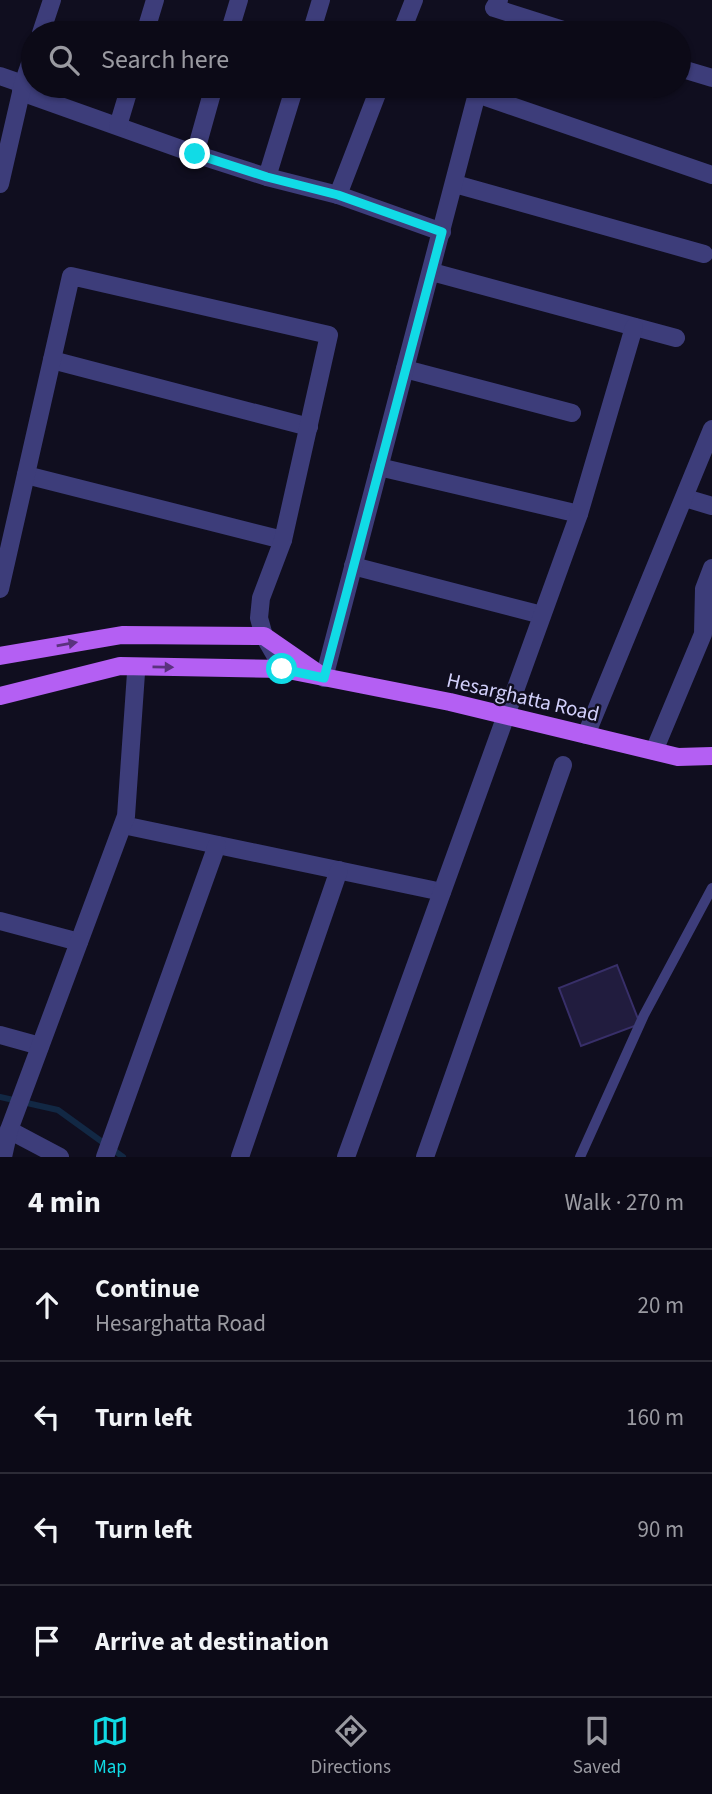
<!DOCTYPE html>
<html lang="en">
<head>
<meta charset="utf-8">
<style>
  :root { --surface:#0c0a17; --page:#1a1824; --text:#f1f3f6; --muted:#9a9aa1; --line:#2c2b36; --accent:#11dbe6 }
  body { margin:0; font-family:"Source Sans 3",sans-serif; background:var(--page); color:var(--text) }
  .stop { position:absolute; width:21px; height:21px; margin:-16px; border:5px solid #11dbe6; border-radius:50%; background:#fff }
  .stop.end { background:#11dbe6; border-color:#fff; box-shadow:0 2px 7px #0008 }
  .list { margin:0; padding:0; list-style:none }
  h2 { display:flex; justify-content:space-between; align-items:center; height:91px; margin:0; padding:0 28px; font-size:30px }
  h2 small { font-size:23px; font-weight:400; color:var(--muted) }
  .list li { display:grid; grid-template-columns:46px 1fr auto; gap:21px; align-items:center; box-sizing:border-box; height:112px; padding:0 28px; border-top:2px solid var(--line) }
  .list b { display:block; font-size:26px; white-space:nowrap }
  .list p { margin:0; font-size:23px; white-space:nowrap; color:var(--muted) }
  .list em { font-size:23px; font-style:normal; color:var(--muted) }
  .icon { flex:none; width:38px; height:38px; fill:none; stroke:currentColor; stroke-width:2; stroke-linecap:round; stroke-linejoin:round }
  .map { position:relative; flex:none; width:712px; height:1157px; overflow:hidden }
  .search { position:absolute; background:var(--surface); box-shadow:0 2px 5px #0004; left:21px; right:21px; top:21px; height:77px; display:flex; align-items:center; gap:18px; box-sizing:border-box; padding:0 24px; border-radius:38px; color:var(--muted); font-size:26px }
  .sheet { height:539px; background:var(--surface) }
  nav { display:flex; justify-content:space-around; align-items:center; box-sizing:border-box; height:98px; border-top:2px solid var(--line); background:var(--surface); font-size:19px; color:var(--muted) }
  nav a { display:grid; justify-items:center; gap:4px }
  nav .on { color:var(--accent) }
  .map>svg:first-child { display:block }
</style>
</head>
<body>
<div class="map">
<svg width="712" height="1157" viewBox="0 0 712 1157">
  <rect width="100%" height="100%" fill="#100e1f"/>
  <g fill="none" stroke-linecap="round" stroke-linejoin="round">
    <!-- stream -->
    <polyline stroke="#122844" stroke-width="6" points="0,1097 58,1110 123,1157"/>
  </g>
  <!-- building -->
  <polygon fill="#211c3e" stroke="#382f69" stroke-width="2" points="617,965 640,1024 581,1046 559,988"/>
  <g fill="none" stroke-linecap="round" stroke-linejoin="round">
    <!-- lane -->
    <polyline stroke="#3d3d7a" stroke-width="10" points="580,1157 644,1015 712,888"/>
    <!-- street -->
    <g stroke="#3d3d7a" stroke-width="18">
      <polyline points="499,0 494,8 573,33"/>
      <polyline points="41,33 52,0"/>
      <polyline points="145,33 155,0"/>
      <polyline points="229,33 239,0"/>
      <polyline points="311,33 321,0"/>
      <polyline points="401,33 414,0"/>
      <polyline points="493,33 493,32"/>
      <polyline points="679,68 712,78"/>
      <polyline points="0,76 23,84"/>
      <polyline points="21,92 195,154 267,177 338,195 442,232"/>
      <polyline points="477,94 712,175"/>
      <polyline points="118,126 130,86"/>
      <polyline points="195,154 214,86"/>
      <polyline points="267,177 295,86"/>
      <polyline points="0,184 23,84 33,55"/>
      <polyline points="455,184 704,254"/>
      <polyline points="338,195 380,86"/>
      <polyline points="432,272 676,338"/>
      <polyline points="52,360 309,427"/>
      <polyline points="405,369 572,413"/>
      <polyline points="379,467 579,514"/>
      <polyline points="26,475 283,540"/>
      <polyline points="685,498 712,506"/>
      <polyline points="353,566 542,615"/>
      <polyline points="0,589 71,276 329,335 283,540 261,598 259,618 264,636 283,669"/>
      <polyline points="324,678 479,86"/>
      <polyline points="586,735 712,429"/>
      <polyline points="654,751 703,634 704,589 712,568"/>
      <polyline points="123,825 442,892"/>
      <polyline points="0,921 79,942"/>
      <polyline points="0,1035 40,1046"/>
      <polyline points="9,1130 60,1157"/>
      <polyline points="3,1157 9,1130 126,816 136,673"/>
      <polyline points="105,1157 217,845"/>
      <polyline points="240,1157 339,870"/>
      <polyline points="346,1157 579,514 634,327"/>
      <polyline points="425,1157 563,765"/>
    </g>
    <!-- primary -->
    <g stroke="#b45ff3" stroke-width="18">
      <polyline points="0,656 122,635 264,636 319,674"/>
      <polyline points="0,696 120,666 283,669 450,702 678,757 712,756"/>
    </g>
  </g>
  <!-- one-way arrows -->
  <defs><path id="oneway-solid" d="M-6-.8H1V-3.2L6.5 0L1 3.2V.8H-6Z" transform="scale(1.75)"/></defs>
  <g fill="#5a327e">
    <use href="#oneway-solid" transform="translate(67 644) rotate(-10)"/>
    <use href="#oneway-solid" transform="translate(163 667) rotate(1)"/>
  </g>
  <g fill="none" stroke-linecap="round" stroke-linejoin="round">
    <!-- route -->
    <polyline stroke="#11dbe6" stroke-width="9" points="195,154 267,177 338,195 442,232 324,678 282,669"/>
  </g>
  <g text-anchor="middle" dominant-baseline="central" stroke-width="5" stroke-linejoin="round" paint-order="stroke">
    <!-- street labels -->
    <g font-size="21" fill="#d2d0fb" stroke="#100e1f">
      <text transform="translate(523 697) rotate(13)">Hesarghatta Road</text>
    </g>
  </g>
</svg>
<div class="stop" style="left:282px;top:669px"></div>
<div class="stop end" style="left:195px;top:154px"></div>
<div class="search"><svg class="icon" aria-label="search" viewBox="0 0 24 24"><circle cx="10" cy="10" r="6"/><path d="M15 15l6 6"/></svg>Search here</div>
</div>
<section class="sheet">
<h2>4 min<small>Walk · 270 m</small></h2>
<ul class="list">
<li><svg class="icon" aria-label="ahead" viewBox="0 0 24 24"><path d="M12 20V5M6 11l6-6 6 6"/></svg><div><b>Continue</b><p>Hesarghatta Road</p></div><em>20 m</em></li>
<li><svg class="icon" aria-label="left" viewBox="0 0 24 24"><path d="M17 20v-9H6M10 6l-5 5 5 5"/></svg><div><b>Turn left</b></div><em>160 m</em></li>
<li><svg class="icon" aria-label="left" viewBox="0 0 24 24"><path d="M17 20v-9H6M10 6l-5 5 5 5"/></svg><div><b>Turn left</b></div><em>90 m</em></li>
<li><svg class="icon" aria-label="arrive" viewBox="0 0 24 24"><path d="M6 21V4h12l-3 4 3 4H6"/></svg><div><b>Arrive at destination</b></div></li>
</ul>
</section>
<nav>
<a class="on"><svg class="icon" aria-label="map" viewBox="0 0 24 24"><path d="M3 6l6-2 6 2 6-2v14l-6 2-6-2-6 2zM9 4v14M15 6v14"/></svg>Map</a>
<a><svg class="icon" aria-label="directions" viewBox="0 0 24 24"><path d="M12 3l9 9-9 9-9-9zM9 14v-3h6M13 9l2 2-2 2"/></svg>Directions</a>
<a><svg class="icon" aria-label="saved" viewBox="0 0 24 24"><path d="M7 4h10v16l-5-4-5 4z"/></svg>Saved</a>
</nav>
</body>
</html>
